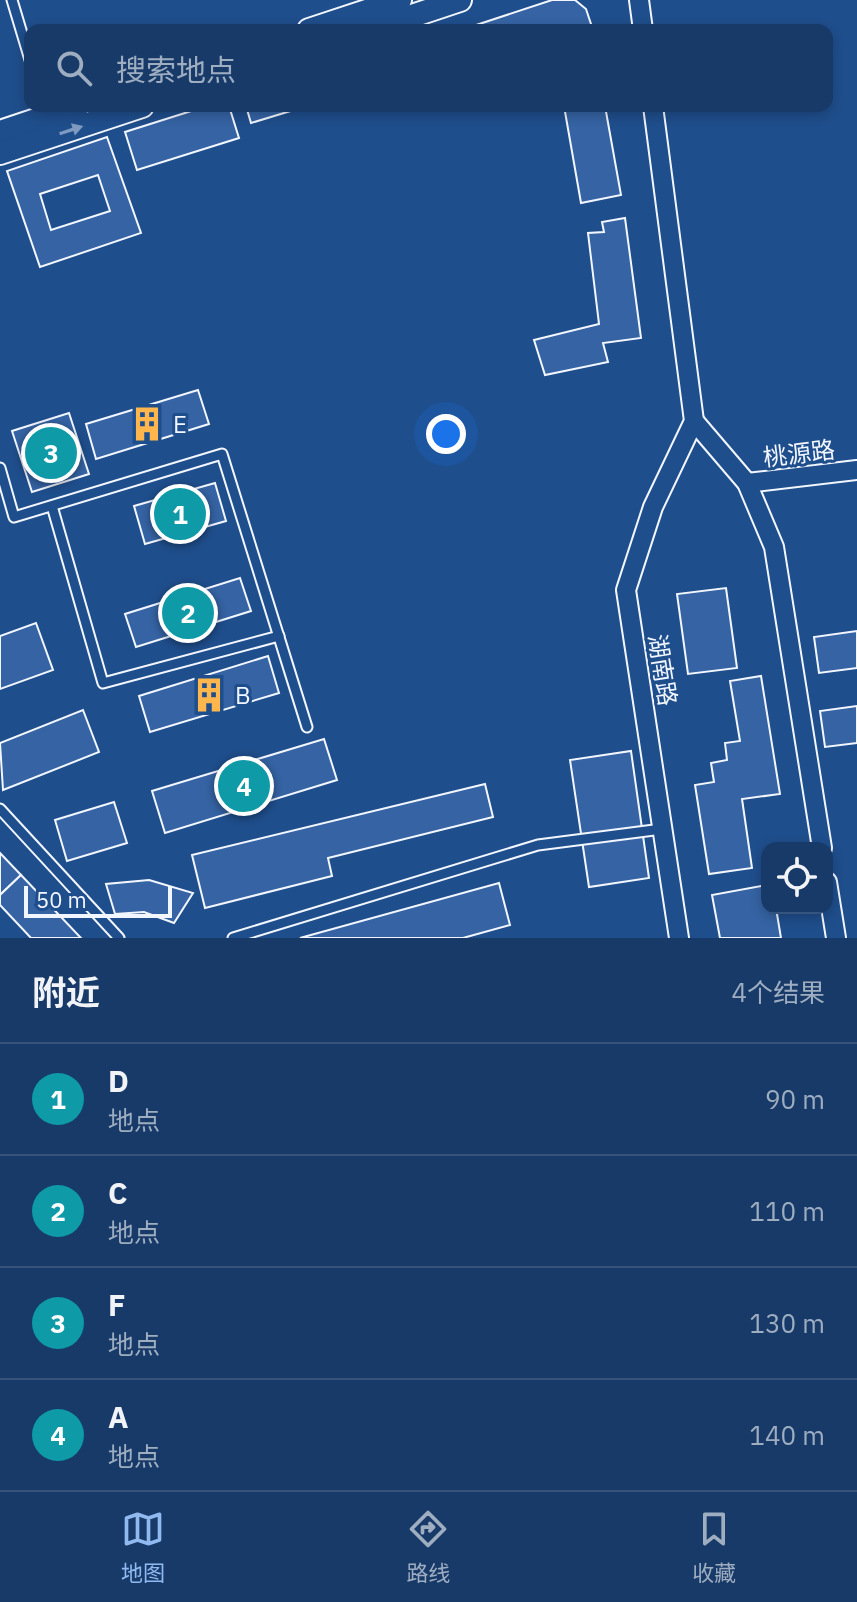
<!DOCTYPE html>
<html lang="zh">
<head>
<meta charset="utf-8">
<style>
  :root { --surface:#173a69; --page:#244571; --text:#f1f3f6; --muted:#9eadc0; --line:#36547d; --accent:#90b9f0 }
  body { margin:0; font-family:"IBM Plex Sans","Noto Sans SC",sans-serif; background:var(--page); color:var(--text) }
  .controls { position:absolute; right:24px; bottom:24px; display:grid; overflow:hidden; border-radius:16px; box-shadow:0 4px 12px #0003 }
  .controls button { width:72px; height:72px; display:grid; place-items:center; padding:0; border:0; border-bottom:2px solid var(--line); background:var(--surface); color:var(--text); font:40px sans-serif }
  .scale { position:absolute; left:24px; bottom:20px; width:148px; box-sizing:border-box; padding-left:8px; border:4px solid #f2f6ff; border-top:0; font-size:22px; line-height:28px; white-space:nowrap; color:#f2f6ff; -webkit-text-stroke:6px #1f4e8c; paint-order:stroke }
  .you { position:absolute; left:446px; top:434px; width:28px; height:28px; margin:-20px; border:6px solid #fff; border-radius:50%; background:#1a73e8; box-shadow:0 0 0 12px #1a73e833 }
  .badge { display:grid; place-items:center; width:52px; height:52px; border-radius:50%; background:var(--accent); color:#fff; font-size:26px; font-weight:700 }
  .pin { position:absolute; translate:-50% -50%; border:4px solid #fff; box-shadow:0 2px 8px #0006 }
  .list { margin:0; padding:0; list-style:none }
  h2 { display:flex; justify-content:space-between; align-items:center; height:104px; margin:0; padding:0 32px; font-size:34px }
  h2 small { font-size:26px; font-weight:400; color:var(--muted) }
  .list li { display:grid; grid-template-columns:52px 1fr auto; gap:24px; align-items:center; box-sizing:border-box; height:112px; padding:0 32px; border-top:2px solid var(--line) }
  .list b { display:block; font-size:30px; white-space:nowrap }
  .list p { margin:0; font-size:26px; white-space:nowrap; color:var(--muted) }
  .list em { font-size:26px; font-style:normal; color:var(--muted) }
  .icon { flex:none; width:44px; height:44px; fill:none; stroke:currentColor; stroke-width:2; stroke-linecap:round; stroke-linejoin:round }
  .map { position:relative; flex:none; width:857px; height:938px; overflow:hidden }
  .search { position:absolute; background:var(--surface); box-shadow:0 4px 12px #0003; left:24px; right:24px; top:24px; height:88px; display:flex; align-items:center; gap:20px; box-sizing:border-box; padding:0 28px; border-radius:16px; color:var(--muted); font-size:30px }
  .sheet { height:552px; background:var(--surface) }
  nav { display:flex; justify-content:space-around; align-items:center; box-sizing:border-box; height:112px; border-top:2px solid var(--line); background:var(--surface); font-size:22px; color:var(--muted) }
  nav a { display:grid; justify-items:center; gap:4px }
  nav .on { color:var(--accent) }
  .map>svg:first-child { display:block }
</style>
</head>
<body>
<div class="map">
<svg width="857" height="938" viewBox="0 0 857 938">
  <rect width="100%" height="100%" fill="#1f4e8c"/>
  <!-- building -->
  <g fill="#3563a3" stroke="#f2f6ff" stroke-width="2" fill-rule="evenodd">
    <polygon points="552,0 575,0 586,9 593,30 461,30"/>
    <polygon points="207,106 229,106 239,138 137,170 125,132"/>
    <polygon points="246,106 307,106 251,123"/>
    <polygon points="564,106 605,106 621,195 581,203"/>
    <path d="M107 137 141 233 40 267 7 171ZM98 175 110 211 51 230 40 194Z"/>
    <polygon points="625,218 641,338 603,343 608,362 545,375 534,340 599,324 588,233 604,232 602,222"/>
    <polygon points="198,390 209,424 96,459 86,424"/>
    <polygon points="69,413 89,474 32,492 12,431"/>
    <polygon points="215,483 226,521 145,544 134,506"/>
    <polygon points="240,578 251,611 136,647 125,614"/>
    <polygon points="726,588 737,668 688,674 677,594"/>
    <polygon points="36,623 53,670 0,689 0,636"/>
    <polygon points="857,631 857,668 819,673 814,637"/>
    <polygon points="268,656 279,693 150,732 139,696"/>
    <polygon points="761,676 780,794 742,799 752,868 709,874 695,785 714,782 711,763 727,760 725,743 740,741 730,681"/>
    <polygon points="857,706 857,743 825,747 820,711"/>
    <polygon points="83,710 99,752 3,790 0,743"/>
    <polygon points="324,739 337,780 165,833 152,791"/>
    <polygon points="631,751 649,878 589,887 570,760"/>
    <polygon points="485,784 493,817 328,858 332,876 205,908 192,855"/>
    <polygon points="114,802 127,843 67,861 55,820"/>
    <polygon points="0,853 21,875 0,895"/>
    <polygon points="21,875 81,938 31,938 0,905 0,895"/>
    <polygon points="149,880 193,893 174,923 144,912 115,914 106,884"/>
    <polygon points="499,883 510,925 463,938 300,938"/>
    <polygon points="767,885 767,908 776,908 781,938 720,938 712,895"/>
  </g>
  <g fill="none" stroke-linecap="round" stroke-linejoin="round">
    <!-- service casing -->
    <g stroke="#f2f6ff" stroke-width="13">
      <g id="service">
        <polyline points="12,0 30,60"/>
        <polyline points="0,468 14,517 222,454 307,727"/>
        <polyline points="52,506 103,683 279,636"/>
        <polyline points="0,809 119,938"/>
        <polyline points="233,938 538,845 662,829"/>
      </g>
    </g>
    <!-- minor casing -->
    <g stroke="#f2f6ff" stroke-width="22">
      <g id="minor">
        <polyline points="639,0 643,30"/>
        <polyline points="653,106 694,421 653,507 626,590 679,938"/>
        <polyline points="694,421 747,483 774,547 822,848"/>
        <polyline points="747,483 857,470"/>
        <polyline points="827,882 836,938"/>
      </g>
    </g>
    <!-- tertiary casing -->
    <g stroke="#f2f6ff" stroke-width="26">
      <g id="tertiary">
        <polyline points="309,30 400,0"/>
        <polyline points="370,30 460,0"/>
        <polyline points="0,132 78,106"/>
        <polyline points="0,153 142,106"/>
      </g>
    </g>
    <!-- service -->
    <use href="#service" stroke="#1f4e8c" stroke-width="9"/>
    <!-- minor -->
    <use href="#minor" stroke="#1f4e8c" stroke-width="18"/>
    <!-- tertiary -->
    <use href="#tertiary" stroke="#1f4e8c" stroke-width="22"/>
  </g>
  <!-- one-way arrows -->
  <defs><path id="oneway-solid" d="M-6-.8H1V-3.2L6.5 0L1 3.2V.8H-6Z" transform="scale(2)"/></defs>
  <use fill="#7e9ac0" href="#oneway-solid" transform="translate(71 130) rotate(-18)"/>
  <!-- icons -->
  <defs>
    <g id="building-bare" transform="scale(2.76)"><path d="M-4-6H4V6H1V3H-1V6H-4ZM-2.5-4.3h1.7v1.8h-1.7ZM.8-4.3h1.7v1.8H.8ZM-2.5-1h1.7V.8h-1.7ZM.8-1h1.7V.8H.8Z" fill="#ffb74d" stroke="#1f4e8c" stroke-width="2.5" paint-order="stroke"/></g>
  </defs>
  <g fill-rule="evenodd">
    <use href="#building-bare" x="147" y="424"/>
    <use href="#building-bare" x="209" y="695"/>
  </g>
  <g text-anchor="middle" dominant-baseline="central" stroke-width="6" stroke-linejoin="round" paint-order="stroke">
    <!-- poi labels -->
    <g font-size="24" fill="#f2f6ff" stroke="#1f4e8c" text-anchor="start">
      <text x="173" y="424">E</text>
      <text x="235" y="695">B</text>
    </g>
    <!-- street labels -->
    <g font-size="24" fill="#f2f6ff" stroke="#1f4e8c">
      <text transform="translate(799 453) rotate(-7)">桃源路</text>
      <text transform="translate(663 670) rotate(81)">湖南路</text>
    </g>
  </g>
</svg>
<div class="controls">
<button><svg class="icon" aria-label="locate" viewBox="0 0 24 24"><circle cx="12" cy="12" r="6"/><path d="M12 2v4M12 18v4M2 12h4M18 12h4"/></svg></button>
</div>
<div class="scale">50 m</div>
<div class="you"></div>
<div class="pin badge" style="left:180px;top:514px;background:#0f9aa8">1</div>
<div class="pin badge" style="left:188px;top:613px;background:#0f9aa8">2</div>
<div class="pin badge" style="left:51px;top:453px;background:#0f9aa8">3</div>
<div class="pin badge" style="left:244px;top:786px;background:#0f9aa8">4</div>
<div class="search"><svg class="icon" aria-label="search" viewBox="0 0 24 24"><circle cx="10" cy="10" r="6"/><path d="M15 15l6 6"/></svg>搜索地点</div>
</div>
<section class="sheet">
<h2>附近<small>4个结果</small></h2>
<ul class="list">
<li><span class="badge" style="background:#0f9aa8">1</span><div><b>D</b><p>地点</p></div><em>90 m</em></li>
<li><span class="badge" style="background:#0f9aa8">2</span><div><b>C</b><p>地点</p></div><em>110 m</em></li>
<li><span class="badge" style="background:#0f9aa8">3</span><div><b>F</b><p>地点</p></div><em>130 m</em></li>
<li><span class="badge" style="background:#0f9aa8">4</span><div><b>A</b><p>地点</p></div><em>140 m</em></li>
</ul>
</section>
<nav>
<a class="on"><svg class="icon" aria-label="map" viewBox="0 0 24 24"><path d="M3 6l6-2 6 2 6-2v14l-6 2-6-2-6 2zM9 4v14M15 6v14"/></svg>地图</a>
<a><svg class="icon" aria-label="directions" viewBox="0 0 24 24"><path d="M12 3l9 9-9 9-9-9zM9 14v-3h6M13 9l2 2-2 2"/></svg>路线</a>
<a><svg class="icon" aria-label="saved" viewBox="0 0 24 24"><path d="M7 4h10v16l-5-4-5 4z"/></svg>收藏</a>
</nav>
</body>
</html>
